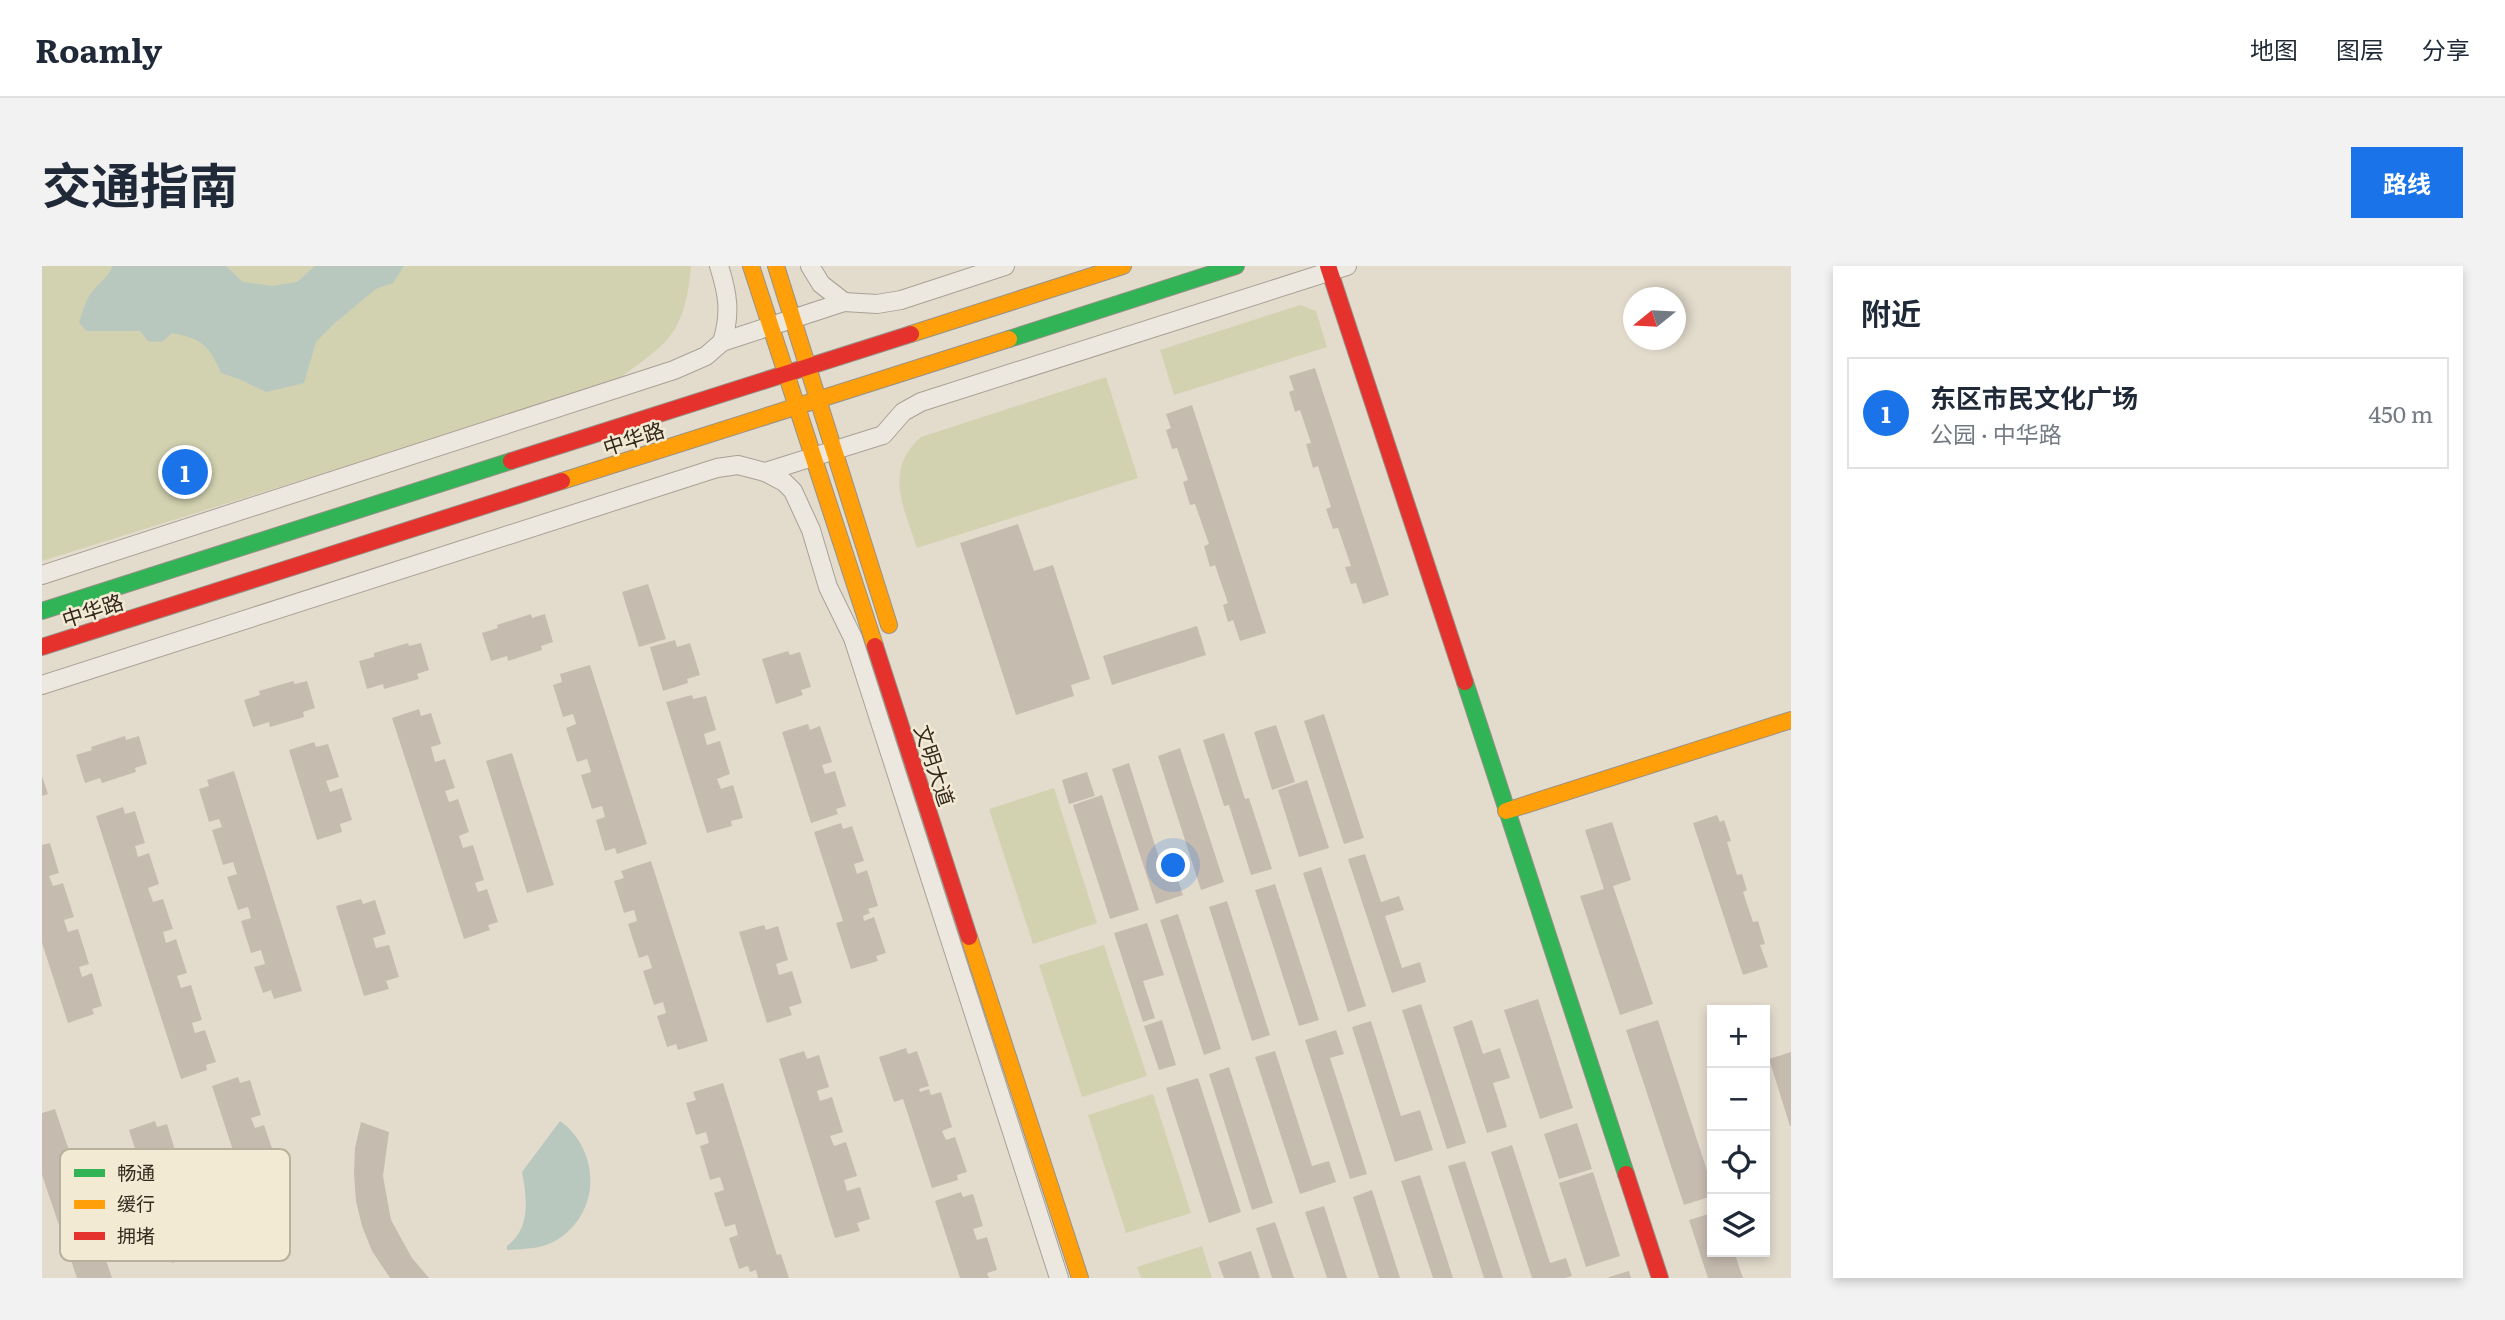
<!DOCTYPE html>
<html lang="zh">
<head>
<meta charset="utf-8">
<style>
  :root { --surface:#fff; --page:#f2f2f3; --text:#1f2937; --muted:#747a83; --line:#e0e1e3; --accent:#1a73e8 }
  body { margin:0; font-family:Literata,"Noto Sans SC",serif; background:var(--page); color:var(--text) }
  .controls { position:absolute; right:21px; bottom:21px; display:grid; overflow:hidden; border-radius:0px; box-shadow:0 4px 10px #0003 }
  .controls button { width:63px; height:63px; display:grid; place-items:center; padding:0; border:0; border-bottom:2px solid var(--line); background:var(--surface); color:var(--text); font:35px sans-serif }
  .compass { position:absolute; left:1581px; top:21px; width:63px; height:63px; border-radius:50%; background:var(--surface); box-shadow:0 4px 10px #0003; rotate:252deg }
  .you { position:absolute; left:1132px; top:600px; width:24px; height:24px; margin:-18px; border:5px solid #fff; border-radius:50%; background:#1a73e8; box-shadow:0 0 0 10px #1a73e833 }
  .badge { display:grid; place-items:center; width:46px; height:46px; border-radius:50%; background:var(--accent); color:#fff; font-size:23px; font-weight:700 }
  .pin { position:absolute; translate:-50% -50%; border:4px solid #fff; box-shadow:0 2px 7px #0006 }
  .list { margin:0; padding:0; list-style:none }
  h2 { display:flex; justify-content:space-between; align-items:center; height:91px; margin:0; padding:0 28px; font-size:30px }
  h2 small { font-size:23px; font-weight:400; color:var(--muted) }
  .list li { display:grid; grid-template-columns:46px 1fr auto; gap:21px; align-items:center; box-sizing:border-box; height:112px; margin:0 14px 14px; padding:0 14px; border:2px solid var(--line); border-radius:0px }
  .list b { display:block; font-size:26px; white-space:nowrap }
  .list p { margin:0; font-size:23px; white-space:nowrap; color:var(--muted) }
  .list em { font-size:23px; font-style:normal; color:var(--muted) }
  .icon { flex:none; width:38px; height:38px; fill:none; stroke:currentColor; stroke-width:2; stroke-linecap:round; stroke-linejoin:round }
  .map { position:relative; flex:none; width:1749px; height:1012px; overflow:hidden; border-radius:0px }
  header { display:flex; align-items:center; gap:42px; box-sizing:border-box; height:98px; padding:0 35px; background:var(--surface); border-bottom:2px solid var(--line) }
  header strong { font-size:33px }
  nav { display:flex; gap:38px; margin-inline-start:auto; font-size:24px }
  .intro { display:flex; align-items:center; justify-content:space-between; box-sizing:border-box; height:168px; padding:0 42px }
  h1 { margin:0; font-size:49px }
  .button { padding:18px 32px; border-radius:0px; background:var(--accent); color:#fff; font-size:24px; font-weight:700 }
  main { display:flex; gap:42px; padding:0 42px }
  aside { flex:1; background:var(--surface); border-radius:0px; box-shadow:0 4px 10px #0003 }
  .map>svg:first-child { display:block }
</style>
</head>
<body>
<header>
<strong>Roamly</strong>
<nav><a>地图</a><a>图层</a><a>分享</a></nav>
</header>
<div class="intro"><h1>交通指南</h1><a class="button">路线</a></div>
<main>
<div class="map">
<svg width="1749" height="1012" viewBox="0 0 1749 1012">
  <rect width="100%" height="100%" fill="#e3dccd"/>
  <!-- green -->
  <g fill="#d2d2b1">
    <path d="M0 0H649C647 25 642 57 623 76 608 91 588 104 571 117L0 295Z"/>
    <polygon points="1258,39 1274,45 1285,81 1132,129 1118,84"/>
    <path d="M1064 111 1096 212 875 282C862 242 841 204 879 171Z"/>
    <polygon points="1012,522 1055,657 991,678 947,543"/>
    <polygon points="1062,679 1105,810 1040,831 997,699"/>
    <polygon points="1111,828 1149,947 1084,967 1046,849"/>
    <polygon points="1160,980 1170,1012 1099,1012 1095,1001"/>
  </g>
  <!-- water -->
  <g fill="#b9c8be">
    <path d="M71 0H184L201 16 231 20 255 16 273 0H362L351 17 334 23 293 57 274 76 262 117 224 126 197 113 179 107C167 79 160 73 130 67L120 76 106 75 98 65H45L37 57C40 48 43 34 50 26 58 15 64 14 71 0Z"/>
    <path d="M518 855C557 883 560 943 518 972 503 983 483 983 465 984V980C489 962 485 933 480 906Z"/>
  </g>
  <!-- building -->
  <g fill="#c6bbaf">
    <polygon points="1273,102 1347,329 1321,338 1314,317 1309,318 1303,301 1309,300 1296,262 1291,263 1284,243 1289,241 1276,200 1271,202 1264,178 1269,177 1258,144 1253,146 1247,126 1252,124 1247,110"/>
    <polygon points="1150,139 1224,367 1198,375 1191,354 1186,356 1181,339 1186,337 1173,299 1168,301 1162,280 1167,278 1153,238 1148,239 1141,216 1146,214 1135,182 1130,183 1124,164 1129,162 1124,148"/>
    <polygon points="976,258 992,305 1011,299 1048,413 1029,419 1032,430 974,449 918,277"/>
    <polygon points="606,318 624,373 597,381 580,326"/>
    <polygon points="489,348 490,352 503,348 511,376 499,380 500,384 466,395 465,390 449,395 440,367 456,362 455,359"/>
    <polygon points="1155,360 1164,389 1070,419 1061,390"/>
    <polygon points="633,374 635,381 648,377 658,409 645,413 646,417 621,425 608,381"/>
    <polygon points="366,377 367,380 379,377 387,404 375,408 377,413 342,423 341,418 325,423 317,395 332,391 332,387"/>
    <polygon points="746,385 748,389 758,386 769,421 759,424 761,429 734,438 720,393"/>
    <polygon points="548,399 605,578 575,588 573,582 563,585 554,554 563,551 560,540 550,543 539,509 549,506 545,493 535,496 524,462 534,458 531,448 521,451 511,419 520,416 518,408"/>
    <polygon points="251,415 253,418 265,415 273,442 261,446 262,451 228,461 227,456 211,461 202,434 218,429 217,425"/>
    <polygon points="650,429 651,433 664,430 674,464 662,468 665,479 678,475 688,508 675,513 679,523 691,519 701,552 689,555 690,560 665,567 624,436"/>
    <polygon points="377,443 379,450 389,447 399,478 389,481 393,496 403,493 413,522 403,525 407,536 416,533 427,566 417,570 421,582 431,579 442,614 433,617 436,626 445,623 456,656 446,659 448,664 422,673 350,452"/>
    <polygon points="1282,448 1322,572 1302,578 1262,455"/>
    <polygon points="766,458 768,464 778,460 790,496 780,499 783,508 793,505 804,540 794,543 796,548 769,557 740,466"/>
    <polygon points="1234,459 1253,516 1230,524 1212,466"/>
    <polygon points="1182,467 1203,533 1207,532 1230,603 1209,609 1187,539 1182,540 1161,474"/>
    <polygon points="83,470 84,474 97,470 105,498 93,502 94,506 60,517 58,512 43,517 34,489 50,484 49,481"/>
    <polygon points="272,476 274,481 286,478 297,511 284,515 288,526 300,522 310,554 298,558 300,566 275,574 247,484"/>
    <polygon points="1138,482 1182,616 1159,624 1116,490"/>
    <polygon points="470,487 512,619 485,627 444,495"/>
    <polygon points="1087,497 1122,608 1133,605 1141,629 1114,638 1070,503"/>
    <polygon points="192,505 260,725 232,733 229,724 221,727 212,701 223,698 219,684 209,687 199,655 209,652 206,641 196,644 185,611 195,608 191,596 181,599 170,564 180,561 177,553 167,556 157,523 167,520 165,514"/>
    <polygon points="1045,506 1053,530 1027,538 1020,514"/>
    <polygon points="0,510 6,528 0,530"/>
    <polygon points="1265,514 1287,582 1257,591 1236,524"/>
    <polygon points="1060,529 1097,644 1068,653 1031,539"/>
    <polygon points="81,541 83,548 93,545 103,577 93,580 96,591 107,587 117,618 106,622 111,636 121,633 131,663 121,666 124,677 134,673 145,707 135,710 139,722 149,719 160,754 150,757 153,767 163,764 174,796 164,799 165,804 139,813 54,550"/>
    <polygon points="1675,549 1678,556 1682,554 1689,575 1685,576 1695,609 1700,608 1705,624 1701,626 1711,656 1716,655 1723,678 1718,679 1726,701 1701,709 1651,557"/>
    <polygon points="1570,556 1589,614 1571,620 1611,738 1578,749 1538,630 1562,623 1543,564"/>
    <polygon points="799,557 801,563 810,560 822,595 812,598 815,608 825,604 836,640 826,643 828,647 821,650 822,655 832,651 844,687 834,690 836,695 809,703 794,657 801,655 772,566"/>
    <polygon points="8,577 17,607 7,610 11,620 21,617 32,651 22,654 26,666 36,663 47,698 37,701 40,711 50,707 60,740 50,743 52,748 26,757 0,677 0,579"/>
    <polygon points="1323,588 1339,636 1357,630 1362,644 1343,650 1360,702 1378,696 1384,716 1350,727 1306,593"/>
    <polygon points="609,595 666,775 636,784 634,778 625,781 615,750 624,747 621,736 612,739 601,705 610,702 606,689 597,692 586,658 595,655 592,644 582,647 572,615 582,612 579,605"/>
    <polygon points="1279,601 1324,740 1306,746 1261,607"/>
    <polygon points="1233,618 1277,754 1257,760 1213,624"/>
    <polygon points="319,633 321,638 333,634 344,668 331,672 334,682 347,679 357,711 344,715 347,723 322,730 294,640"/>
    <polygon points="1185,635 1228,769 1210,775 1167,641"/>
    <polygon points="1136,648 1179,783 1162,789 1118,654"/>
    <polygon points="1105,657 1122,709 1101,715 1113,752 1101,756 1072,667"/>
    <polygon points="722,659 724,664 736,660 746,694 734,698 737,709 750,705 760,737 747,741 750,749 725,757 697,666"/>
    <polygon points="1496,733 1531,842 1498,853 1462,744"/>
    <polygon points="1379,738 1424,877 1405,883 1360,744"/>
    <polygon points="1120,754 1134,799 1117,804 1102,760"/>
    <polygon points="1430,754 1441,788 1458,782 1468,812 1451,817 1465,861 1445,867 1411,761"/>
    <polygon points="1616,754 1670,920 1670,930 1642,939 1584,764"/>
    <polygon points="1329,755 1359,850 1378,844 1391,884 1353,896 1310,761"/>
    <polygon points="1294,764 1302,788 1288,792 1325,908 1308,913 1263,774"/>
    <polygon points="864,782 866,788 875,785 887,820 877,823 878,826 887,823 889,829 899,826 910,861 900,865 904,874 913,871 925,906 915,909 916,914 890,922 861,833 852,836 837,791"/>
    <polygon points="762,785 765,793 777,789 787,821 775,825 778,835 790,831 801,866 788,870 792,880 804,876 815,910 802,914 805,925 818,921 828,953 815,957 818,965 793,972 737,793"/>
    <polygon points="1233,785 1270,900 1287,895 1294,916 1258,928 1213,791"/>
    <polygon points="1749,786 1749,860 1748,860 1727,793"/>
    <polygon points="1187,801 1231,937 1210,944 1167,808"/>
    <polygon points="196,811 198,817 208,814 219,849 209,852 213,862 222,859 234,894 224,897 226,902 219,904 220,909 230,906 241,941 231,944 233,949 207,957 192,911 199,909 170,820"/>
    <polygon points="1156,812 1199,946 1167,957 1124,822"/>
    <polygon points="681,817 735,989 739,988 747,1012 716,1012 714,1004 708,1006 706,1000 697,1003 687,972 696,969 693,958 683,961 672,927 682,924 678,911 668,914 658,880 667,877 664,866 654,869 644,837 654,834 651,826"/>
    <polygon points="13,843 70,1012 35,1012 0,909 0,847"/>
    <polygon points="113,855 115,861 125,858 135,891 126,894 129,906 139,903 151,938 141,941 144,951 154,948 164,980 155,984 156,989 130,997 87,864"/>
    <polygon points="319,856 347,866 341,910 349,954 370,992 387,1012 348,1012 330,985 320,960 314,935 312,908 313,882"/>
    <polygon points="1535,857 1550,903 1517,913 1502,868"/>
    <polygon points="1470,879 1508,997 1524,992 1530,1010 1523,1012 1490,1012 1449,886"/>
    <polygon points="1423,895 1461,1012 1442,1012 1406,900"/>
    <polygon points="1551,906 1578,990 1544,1001 1517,917"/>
    <polygon points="1378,909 1411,1012 1391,1012 1359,915"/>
    <polygon points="1330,924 1358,1012 1337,1012 1311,931"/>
    <polygon points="919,926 921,931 931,928 941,960 931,963 935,974 945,971 955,1004 945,1007 947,1012 918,1012 893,935"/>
    <polygon points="1282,940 1305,1012 1285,1012 1263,946"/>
    <polygon points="1670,947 1670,986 1692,986 1701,1012 1666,1012 1647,954"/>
    <polygon points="1233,956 1252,1012 1230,1012 1214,962"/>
    <polygon points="1209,985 1218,1012 1182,1012 1176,996"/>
    <polygon points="1587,1005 1589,1012 1567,1012 1567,1011"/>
  </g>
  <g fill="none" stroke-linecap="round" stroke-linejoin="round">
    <!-- street casing -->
    <g stroke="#a8a196" stroke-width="20">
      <g id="street">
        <path d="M677 0C686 28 689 48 680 76"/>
        <polyline points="768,0 779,18 802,36"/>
        <polyline points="723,206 742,216 751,225 769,264 786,321 811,372 1017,1012"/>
        <polyline points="0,309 632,104 664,90 680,76 802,36 835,38 859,34 963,0"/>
        <polyline points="0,419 675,202 696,199 723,206 841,169 861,146 879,136 1305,0"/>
      </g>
    </g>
    <!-- fast casing -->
    <g stroke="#989187" stroke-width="18">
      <g id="fast">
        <polyline points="967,73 1194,0"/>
        <polyline points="0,345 469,195"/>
        <polyline points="1423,416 1584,908"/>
      </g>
    </g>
    <!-- slow casing -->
    <g stroke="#989187" stroke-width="18">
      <g id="slow">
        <polyline points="709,0 833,380"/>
        <polyline points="734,0 847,359"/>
        <polyline points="869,68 1081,0"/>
        <polyline points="520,215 967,73"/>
        <polyline points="1464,545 1749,454"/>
        <polyline points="927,671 1038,1012"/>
      </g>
    </g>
    <!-- jam casing -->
    <g stroke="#989187" stroke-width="18">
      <g id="jam">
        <polyline points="1286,0 1423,416"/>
        <polyline points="469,195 869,68"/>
        <polyline points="833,380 927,671"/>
        <polyline points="0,381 520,215"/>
        <polyline points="1584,908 1618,1012"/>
      </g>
    </g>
    <!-- street -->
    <use href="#street" stroke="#ece7df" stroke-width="18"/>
    <!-- fast -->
    <use href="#fast" stroke="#30b455" stroke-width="16"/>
    <!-- slow -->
    <use href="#slow" stroke="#ff9f0a" stroke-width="16"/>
    <!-- jam -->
    <use href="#jam" stroke="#e5322d" stroke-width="16"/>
  </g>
  <g text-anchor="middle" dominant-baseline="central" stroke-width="5" stroke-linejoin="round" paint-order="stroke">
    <!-- street labels -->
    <g font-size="21" fill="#362a1f" stroke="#f3ead4">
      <text transform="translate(591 171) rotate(-18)">中华路</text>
      <text transform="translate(50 343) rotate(-18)">中华路</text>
      <text transform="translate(894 499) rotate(72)">文明大道</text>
    </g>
  </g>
  <!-- legend -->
  <rect x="18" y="883" width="230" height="112" rx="10" fill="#f3ead4" stroke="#bab09e" stroke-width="2"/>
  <rect x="32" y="903" width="31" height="8" fill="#30b455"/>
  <rect x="32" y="934" width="31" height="9" fill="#ff9f0a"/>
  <rect x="32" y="966" width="31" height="8" fill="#e5322d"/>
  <g font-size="19" fill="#362a1f">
    <text x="75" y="914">畅通</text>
    <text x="75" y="945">缓行</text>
    <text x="75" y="977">拥堵</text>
  </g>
</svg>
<div class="controls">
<button>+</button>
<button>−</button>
<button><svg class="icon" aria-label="locate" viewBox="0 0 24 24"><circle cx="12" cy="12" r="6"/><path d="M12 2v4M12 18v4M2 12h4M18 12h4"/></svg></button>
<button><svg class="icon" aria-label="layers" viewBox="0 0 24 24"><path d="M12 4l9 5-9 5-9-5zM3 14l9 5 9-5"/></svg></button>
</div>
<svg class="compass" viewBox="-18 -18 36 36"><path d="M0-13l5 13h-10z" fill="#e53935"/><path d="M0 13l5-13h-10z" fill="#747a83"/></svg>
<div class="you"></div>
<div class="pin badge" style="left:143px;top:206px">1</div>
</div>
<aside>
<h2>附近<small></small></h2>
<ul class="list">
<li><span class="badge">1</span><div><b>东区市民文化广场</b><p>公园 · 中华路</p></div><em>450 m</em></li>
</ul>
</aside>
</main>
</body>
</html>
